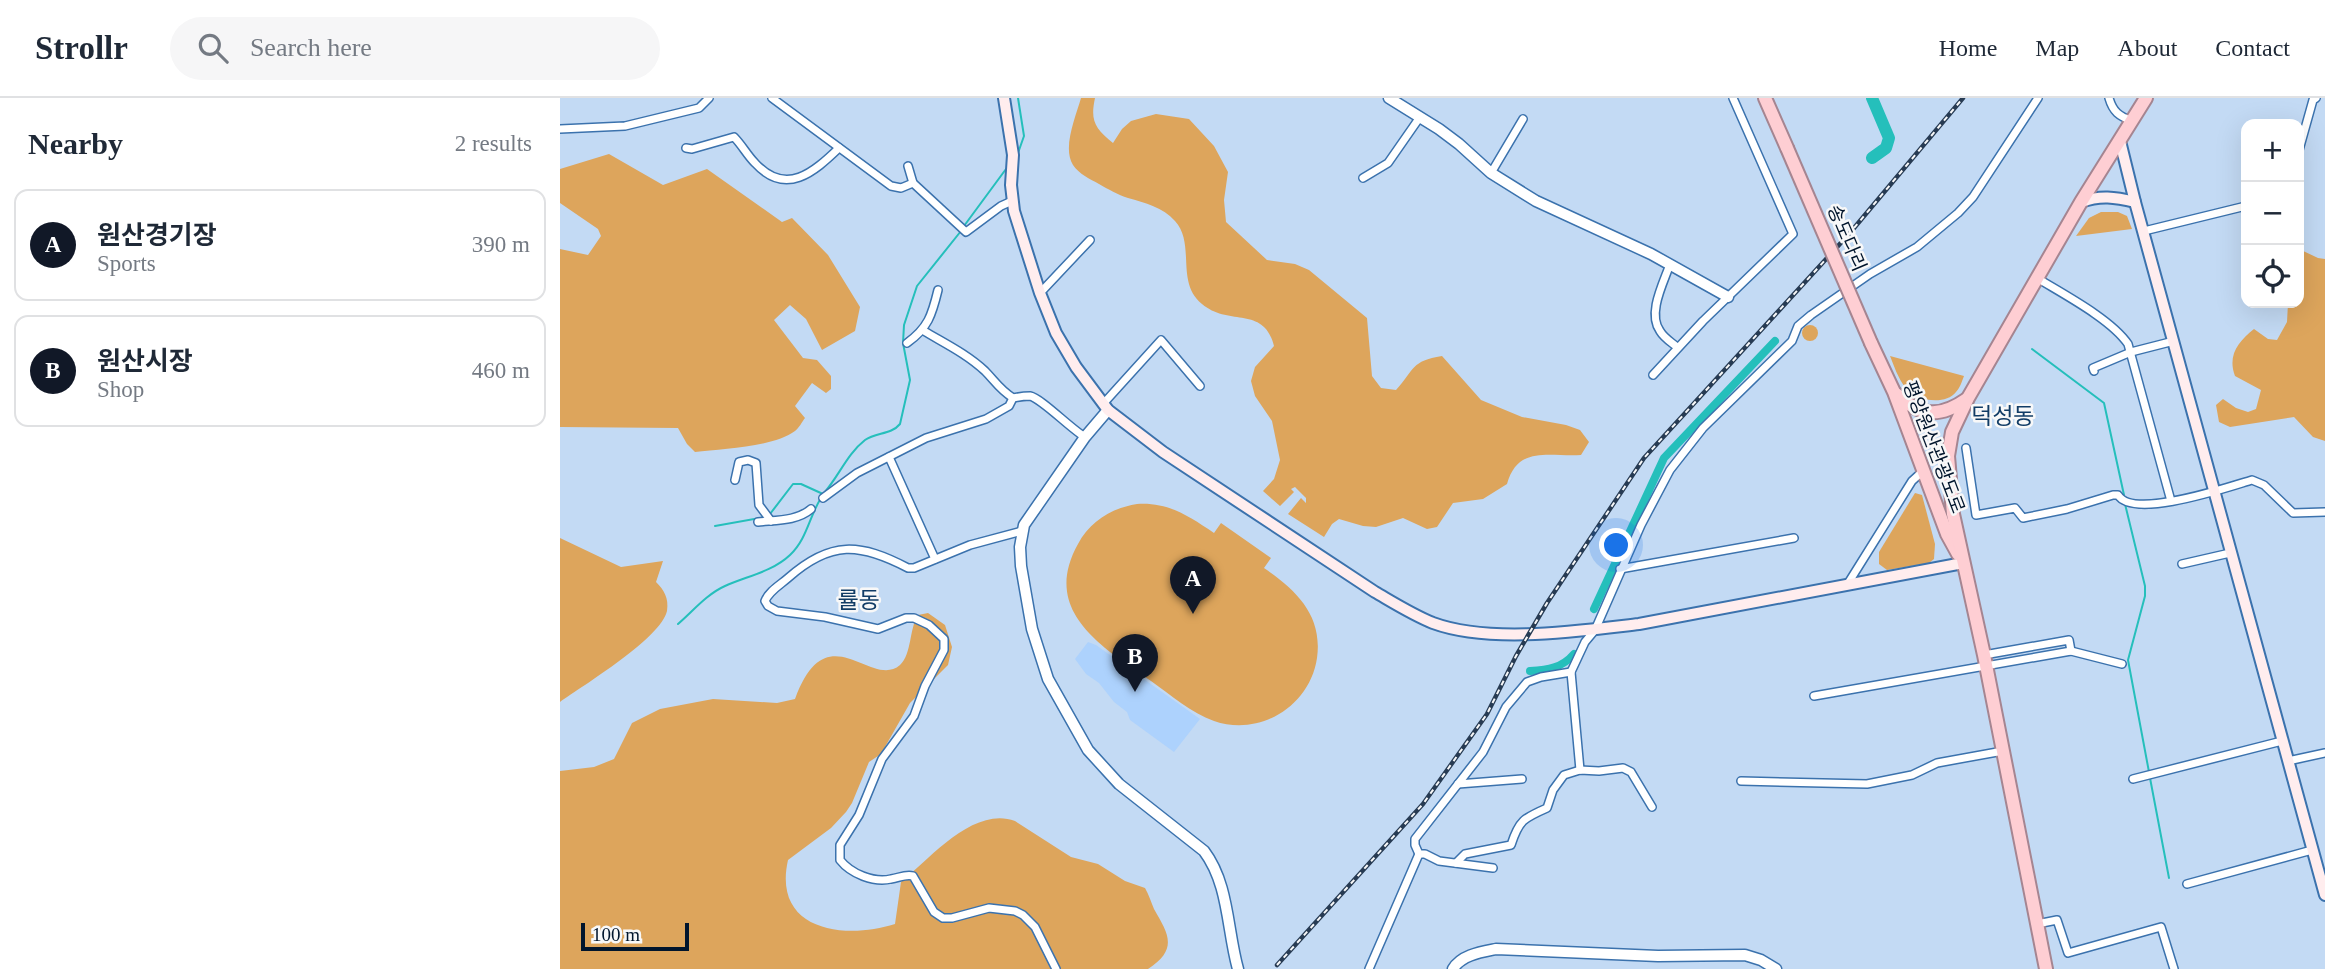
<!DOCTYPE html>
<html lang="en">
<head>
<meta charset="utf-8">
<style>
  :root { --surface:#fff; --page:#f6f6f7; --text:#1f2937; --muted:#747a83; --line:#e0e1e3; --accent:#111827 }
  body { margin:0; font-family:"Times New Roman","Noto Sans KR",serif; background:var(--page); color:var(--text) }
  .controls { position:absolute; right:21px; top:21px; display:grid; overflow:hidden; border-radius:14px; box-shadow:0 7px 28px #0002 }
  .controls button { width:63px; height:63px; display:grid; place-items:center; padding:0; border:0; border-bottom:2px solid var(--line); background:var(--surface); color:var(--text); font:35px sans-serif }
  .scale { position:absolute; left:21px; bottom:18px; width:108px; box-sizing:border-box; padding-left:7px; border:4px solid #01152c; border-top:0; font-size:19px; line-height:24px; white-space:nowrap; color:#01152c; -webkit-text-stroke:5px #f8f8f8; paint-order:stroke }
  .you { position:absolute; left:1057px; top:448px; width:24px; height:24px; margin:-18px; border:5px solid #fff; border-radius:50%; background:#1a73e8; box-shadow:0 0 0 10px #1a73e833 }
  .badge { display:grid; place-items:center; width:46px; height:46px; border-radius:50%; background:var(--accent); color:#fff; font-size:23px; font-weight:700 }
  .pin { position:absolute; translate:-50% -58px; filter:drop-shadow(0 2px 4px #0008) }
  .pin::after { content:''; position:absolute; top:37px; width:24px; height:21px; background:inherit; clip-path:polygon(0 0,100% 0,50% 100%) }
  .list { margin:0; padding:0; list-style:none }
  h2 { display:flex; justify-content:space-between; align-items:center; height:91px; margin:0; padding:0 28px; font-size:30px }
  h2 small { font-size:23px; font-weight:400; color:var(--muted) }
  .list li { display:grid; grid-template-columns:46px 1fr auto; gap:21px; align-items:center; box-sizing:border-box; height:112px; margin:0 14px 14px; padding:0 14px; border:2px solid var(--line); border-radius:14px }
  .list b { display:block; font-size:26px; white-space:nowrap }
  .list p { margin:0; font-size:23px; white-space:nowrap; color:var(--muted) }
  .list em { font-size:23px; font-style:normal; color:var(--muted) }
  .icon { flex:none; width:38px; height:38px; fill:none; stroke:currentColor; stroke-width:2; stroke-linecap:round; stroke-linejoin:round }
  .map { position:relative; flex:none; width:1765px; height:871px; overflow:hidden }
  header { display:flex; align-items:center; gap:42px; box-sizing:border-box; height:98px; padding:0 35px; background:var(--surface); border-bottom:2px solid var(--line) }
  header strong { font-size:33px }
  nav { display:flex; gap:38px; margin-inline-start:auto; font-size:24px }
  .search { width:490px; height:63px; background:var(--page); display:flex; align-items:center; gap:18px; box-sizing:border-box; padding:0 24px; border-radius:38px; color:var(--muted); font-size:26px }
  main { display:flex }
  aside { flex:1; background:var(--surface) }
  .map>svg:first-child { display:block }
</style>
</head>
<body>
<header>
<strong>Strollr</strong>
<div class="search"><svg class="icon" aria-label="search" viewBox="0 0 24 24"><circle cx="10" cy="10" r="6"/><path d="M15 15l6 6"/></svg>Search here</div>
<nav><a>Home</a><a>Map</a><a>About</a><a>Contact</a></nav>
</header>
<main>
<aside>
<h2>Nearby<small>2 results</small></h2>
<ul class="list">
<li><span class="badge">A</span><div><b>원산경기장</b><p>Sports</p></div><em>390 m</em></li>
<li><span class="badge">B</span><div><b>원산시장</b><p>Shop</p></div><em>460 m</em></li>
</ul>
</aside>
<div class="map">
<svg width="1765" height="871" viewBox="0 0 1765 871">
  <rect width="100%" height="100%" fill="#c3daf4"/>
  <!-- built -->
  <polygon fill="#add2fd" points="528,544 536,547 640,621 614,654 570,622 567,614 554,604 539,585 526,576 515,561"/>
  <!-- green -->
  <g fill="#dda55c">
    <path d="M521 0H535C530 23 535 30 553 45L562 31 571 23 596 16 629 21 654 48 668 74 664 102 666 124 707 162 735 166 749 172 807 220 812 278 821 290 836 292C855 271 851 263 882 258L921 302 962 319 1006 327 1020 332 1029 344 1021 357C989 359 958 347 947 386L923 401 893 405 877 429 867 431 843 420 816 429 803 428 779 421 772 426 764 439 728 416 741 400 746 405V400L735 389 731 391 734 394 720 408 703 393 714 381 720 362 712 323 695 298 691 283 695 269 714 248C704 207 669 229 642 206 615 184 636 146 615 123 603 109 585 105 568 100 558 97 548 91 539 86 530 81 519 76 513 67 502 50 516 18 521 0Z"/>
    <path d="M49 56 103 87 147 71 222 124 232 120 268 157 300 209 295 233 262 252 246 221 230 207 214 222 243 260 257 262 271 278V291L266 295 252 285 235 308 245 320C242 324 239 330 235 333 214 349 162 351 135 354L127 346 118 330 0 329V151L28 157 41 138 38 131 0 105V71Z"/>
    <polygon points="1541,114 1558,114 1567,118 1572,131 1516,138 1529,120"/>
    <path d="M1739 151 1758 160 1765 161V343L1753 339 1734 319 1670 329 1659 324 1656 307 1663 301 1676 310 1688 314 1696 311 1701 292 1675 278C1667 257 1679 243 1694 231L1708 241 1717 242 1727 224 1728 205H1739Z"/>
    <circle cx="1250" cy="235" r="8"/>
    <path d="M1330 258 1404 278C1402 283 1400 290 1396 294 1385 308 1355 303 1345 289 1338 280 1334 268 1330 258Z"/>
    <polygon points="1355,395 1362,397 1375,446 1374,461 1369,465 1327,472 1319,466 1319,454"/>
    <path d="M577 406C608 404 629 418 654 435L661 425 711 460 704 470C736 492 763 517 757 560 750 608 700 639 654 623 631 615 611 597 591 583 544 550 480 514 518 446 530 423 552 410 577 406Z"/>
    <path d="M0 440 61 469 103 463 96 484C104 492 109 500 107 513 101 540 24 587 0 604Z"/>
    <path d="M368 515 385 527 392 549 388 567 350 605 321 656 309 664 292 705 286 714 271 730 228 762C212 833 285 842 335 826L341 784C370 761 413 708 455 723L511 759 538 766 565 783 585 790C589 797 591 804 594 811 609 837 618 851 588 871H0V673L34 669 54 661 72 625 100 611 153 601 217 605 235 601C267 513 311 592 340 567 352 556 349 531 358 517Z"/>
  </g>
  <g fill="none" stroke-linecap="round" stroke-linejoin="round">
    <!-- stream -->
    <g stroke="#25bfbb" stroke-width="2">
      <polyline points="458,0 464,38 458,55"/>
      <polyline points="404,128 446,71"/>
      <polyline points="1472,251 1544,305 1564,397"/>
      <path d="M264 395C279 378 287 356 305 342 316 334 331 337 340 326L350 282 343 245 344 227 357 188 401 133"/>
      <polyline points="1565,406 1585,488 1585,498 1568,562 1589,674"/>
      <polyline points="210,416 233,386 241,386 263,396"/>
      <polyline points="155,428 205,419"/>
      <path d="M118 526C133 513 147 496 165 488 187 478 212 474 230 457 247 441 249 419 261 400"/>
      <polyline points="1590,680 1609,780"/>
    </g>
    <!-- canal -->
    <g stroke="#25bfbb" stroke-width="8">
      <polyline points="1034,511 1104,360 1215,243"/>
      <path d="M970 573C988 572 1002 570 1014 556"/>
    </g>
    <!-- river -->
    <polyline stroke="#25bfbb" stroke-width="12" points="1312,60 1326,50 1329,40 1312,0"/>
    <!-- minor casing -->
    <g stroke="#3b72ad" stroke-width="10">
      <g id="minor">
        <polyline points="212,0 331,88 341,90 353,85"/>
        <path d="M1549 0C1553 14 1559 18 1572 23"/>
        <polyline points="0,31 65,28 139,10 149,0"/>
        <path d="M126 50 132 51 174 39C182 47 187 57 195 65 226 99 254 74 279 50"/>
        <polyline points="1739,52 1753,2 1756,0"/>
        <polyline points="348,68 353,85 406,134 441,108 452,103"/>
        <polyline points="931,75 963,21"/>
        <polyline points="803,80 828,65 860,19"/>
        <polyline points="1584,133 1686,108"/>
        <path d="M1110 166C1104 184 1087 215 1100 233 1104 240 1111 244 1117 249"/>
        <path d="M1477 180C1503 196 1551 221 1568 246L1611 403"/>
        <polyline points="480,195 530,142"/>
        <path d="M364 233C384 245 407 256 425 273 435 283 439 291 453 300 458 299 464 298 470 298 481 300 511 331 525 339"/>
        <path d="M347 245C368 230 372 217 378 192"/>
        <polyline points="1534,273 1533,270 1571,254 1614,243"/>
        <polyline points="1093,277 1143,223 1233,136 1173,0"/>
        <polyline points="543,306 601,242 640,288"/>
        <path d="M1406 350 1416 417 1455 410 1463 420 1507 411 1553 397H1558C1573 422 1668 389 1692 382L1704 387 1733 415 1765 414"/>
        <polyline points="329,359 375,461"/>
        <polyline points="175,382 179,364 188,362 196,365 199,407 211,423"/>
        <polyline points="263,400 297,375 366,340 426,321 449,308 453,300"/>
        <path d="M198 424C217 422 237 423 251 411"/>
        <path d="M462 433 410 447 354 470H348C300 445 271 442 228 480 220 487 209 493 205 503L208 508 217 513 265 519 318 531 346 520H354L369 527 384 541V552L365 588 354 618 322 661 299 717 280 747V762C291 776 314 785 331 781 339 780 345 776 353 778L374 814 383 820H392L429 810 455 813 463 817 475 829 496 871"/>
        <polyline points="1622,466 1670,455"/>
        <polyline points="1060,471 1234,440"/>
        <polyline points="1287,487 1352,383 1364,372"/>
        <polyline points="1424,557 1509,542 1511,553"/>
        <polyline points="1254,598 1511,553 1562,566"/>
        <polyline points="1728,663 1765,655"/>
        <polyline points="1020,672 1011,574 1025,544 1035,532 1081,427 1110,372 1143,330 1232,243 1238,228 1251,217 1310,176 1357,149 1398,115 1413,99 1478,0"/>
        <polyline points="1573,681 1722,643"/>
        <polyline points="1181,683 1307,686 1352,677 1377,665 1443,653"/>
        <polyline points="898,686 962,681"/>
        <path d="M896 765 905 756 951 747C959 722 964 720 987 710L993 692 1004 677 1020 672 1039 673 1063 670 1071 674 1092 709"/>
        <polyline points="933,770 879,763 865,756 859,756 855,747 855,741 923,654 946,609 967,584 981,579 1011,574"/>
        <polyline points="1627,786 1752,752"/>
        <polyline points="1477,826 1497,822 1508,855 1601,829 1614,871"/>
        <polyline points="809,871 859,756"/>
      </g>
    </g>
    <!-- tertiary casing -->
    <g stroke="#3b72ad" stroke-width="13">
      <g id="tertiary">
        <polyline points="829,0 879,31 899,46 931,75 976,103 1091,156 1168,199"/>
        <path d="M548 312 525 339 464 427 460 449 461 468 472 531 488 581 528 652 559 686 644 753C669 786 667 832 678 871"/>
        <path d="M893 871C901 857 921 854 936 851L1098 858 1185 857 1201 862 1216 871"/>
      </g>
    </g>
    <!-- secondary casing -->
    <g stroke="#3b72ad" stroke-width="14">
      <g id="secondary">
        <path d="M444 0 453 57 451 87 454 113 480 195 496 235 516 269 548 312 603 354 815 494C834 505 853 517 873 525 930 546 1019 533 1079 526L1403 465"/>
        <polyline points="1560,43 1575,104 1765,797"/>
        <path d="M1521 104C1540 97 1555 99 1575 104"/>
      </g>
    </g>
    <!-- trunk casing -->
    <g stroke="#a58591" stroke-width="16">
      <g id="trunk">
        <polyline points="1205,0 1227,50"/>
        <polyline points="1311,245 1334,294 1387,436 1398,456"/>
        <path d="M1336 296C1361 319 1380 320 1407 301"/>
        <polyline points="1486,871 1424,557 1393,416 1388,358 1392,334 1408,300 1521,104 1586,0"/>
      </g>
    </g>
    <!-- minor -->
    <use href="#minor" stroke="#fff" stroke-width="7"/>
    <!-- tertiary -->
    <use href="#tertiary" stroke="#fff" stroke-width="10"/>
    <!-- secondary -->
    <use href="#secondary" stroke="#ffedee" stroke-width="10"/>
    <!-- trunk -->
    <use href="#trunk" stroke="#feced3" stroke-width="12"/>
    <!-- rail casing -->
    <g stroke="#273b53" stroke-width="4.5">
      <polyline id="rail" points="717,867 863,706 927,616 956,558 987,505 1084,360 1289,136 1403,0"/>
    </g>
    <!-- rail -->
    <use href="#rail" stroke="#f8f8f8" stroke-width="2" stroke-dasharray="5" stroke-linecap="butt"/>
    <!-- trunk-bridge casing -->
    <g stroke="#a58591" stroke-width="16" stroke-linecap="butt">
      <polyline id="trunk-bridge" points="1227,50 1311,245"/>
    </g>
    <!-- trunk-bridge -->
    <use href="#trunk-bridge" stroke="#feced3" stroke-width="12"/>
  </g>
  <g text-anchor="middle" dominant-baseline="central" stroke-width="5" stroke-linejoin="round" paint-order="stroke">
    <!-- street labels -->
    <g font-size="19" fill="#01152c" stroke="#f8f8f8">
      <text transform="translate(1287 140) rotate(67)">송도다리</text>
      <text transform="translate(1374 349) rotate(69)">평양원산관광도로</text>
    </g>
    <!-- quarter labels -->
    <g font-size="23" fill="#113c66" stroke="#f8f8f8">
      <text x="1443" y="318">덕성동</text>
      <text x="299" y="502">률동</text>
    </g>
  </g>
</svg>
<div class="controls">
<button>+</button>
<button>−</button>
<button><svg class="icon" aria-label="locate" viewBox="0 0 24 24"><circle cx="12" cy="12" r="6"/><path d="M12 2v4M12 18v4M2 12h4M18 12h4"/></svg></button>
</div>
<div class="scale">100 m</div>
<div class="you"></div>
<div class="pin badge" style="left:633px;top:516px">A</div>
<div class="pin badge" style="left:575px;top:594px">B</div>
</div>
</main>
</body>
</html>
